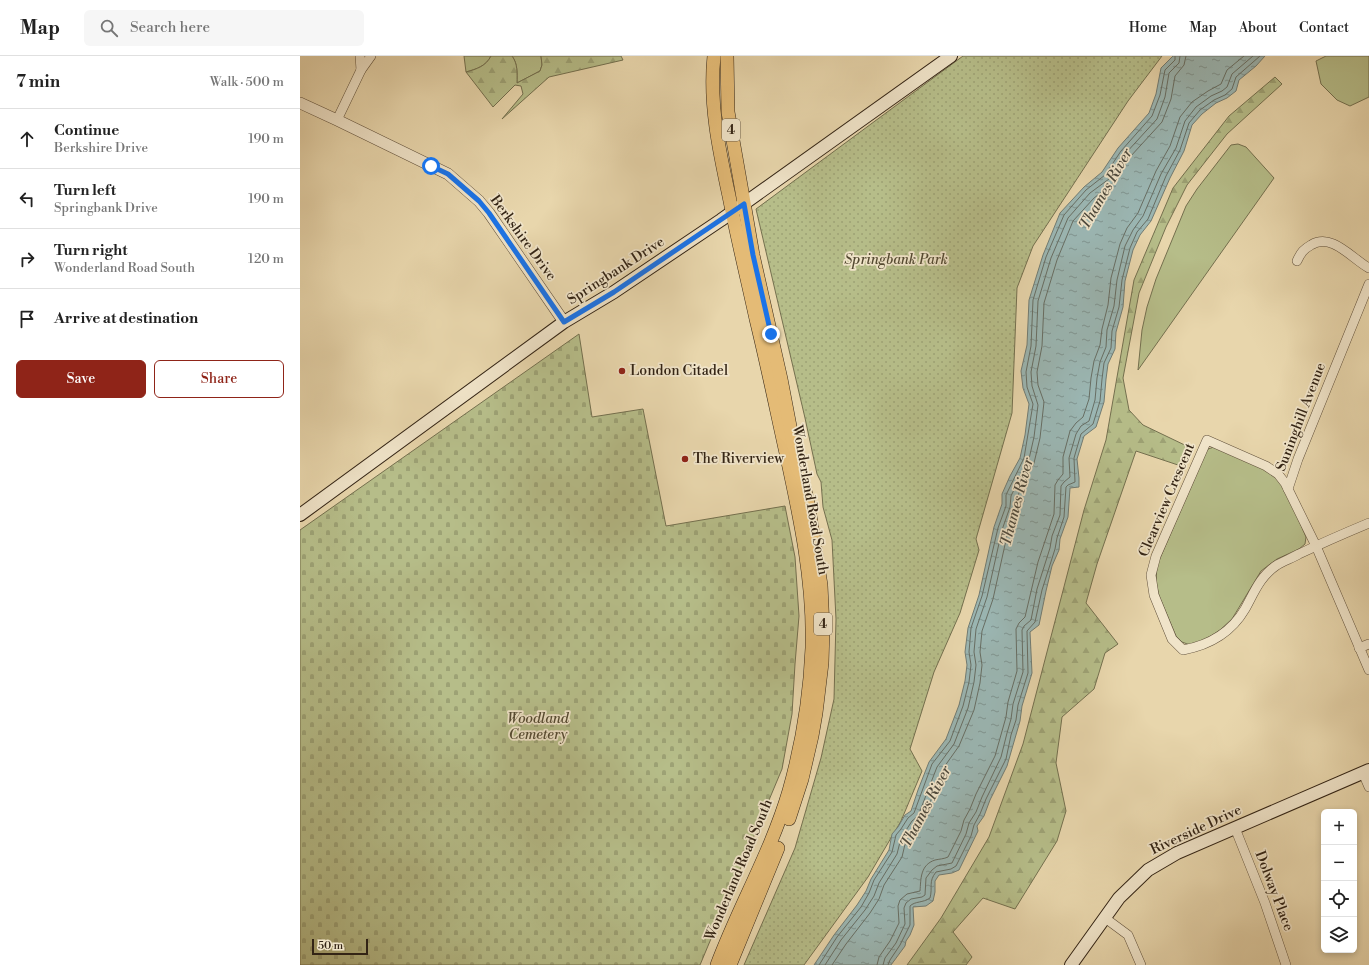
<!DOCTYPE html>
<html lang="en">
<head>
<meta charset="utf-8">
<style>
  :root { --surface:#fff; --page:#f6f6f6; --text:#222; --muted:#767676; --line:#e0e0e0; --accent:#8f2418 }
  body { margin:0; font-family:"Libre Bodoni",serif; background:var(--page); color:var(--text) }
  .controls { position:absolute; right:12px; bottom:12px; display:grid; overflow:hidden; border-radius:6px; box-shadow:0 2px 6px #0003 }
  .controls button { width:36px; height:36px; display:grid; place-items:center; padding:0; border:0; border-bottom:1px solid var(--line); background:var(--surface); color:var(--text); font:20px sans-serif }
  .scale { position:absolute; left:12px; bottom:10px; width:56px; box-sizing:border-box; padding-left:4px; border:2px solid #332415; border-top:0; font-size:11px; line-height:14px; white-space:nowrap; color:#332415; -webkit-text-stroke:3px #f0e4c9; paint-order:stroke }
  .stop { position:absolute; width:12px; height:12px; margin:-9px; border:3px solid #1a73e8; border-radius:50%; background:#fff }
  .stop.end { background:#1a73e8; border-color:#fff; box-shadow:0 1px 4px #0008 }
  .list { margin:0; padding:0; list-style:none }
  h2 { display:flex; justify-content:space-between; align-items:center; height:52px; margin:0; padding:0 16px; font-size:17px }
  h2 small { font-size:13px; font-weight:400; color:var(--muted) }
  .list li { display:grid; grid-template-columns:26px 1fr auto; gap:12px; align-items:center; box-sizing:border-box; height:60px; padding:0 16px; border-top:1px solid var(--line) }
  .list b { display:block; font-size:15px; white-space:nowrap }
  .list p { margin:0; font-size:13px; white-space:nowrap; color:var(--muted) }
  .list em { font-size:13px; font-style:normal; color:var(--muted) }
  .actions { display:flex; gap:8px; padding:12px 16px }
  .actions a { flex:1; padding:9px 0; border:1px solid var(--accent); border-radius:6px; text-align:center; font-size:14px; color:var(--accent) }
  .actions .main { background:var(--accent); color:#fff }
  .icon { flex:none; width:22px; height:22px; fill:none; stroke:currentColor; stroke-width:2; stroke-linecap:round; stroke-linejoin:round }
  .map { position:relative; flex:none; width:1069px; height:909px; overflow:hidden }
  header { display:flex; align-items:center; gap:24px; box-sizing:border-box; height:56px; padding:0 20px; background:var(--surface); border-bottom:1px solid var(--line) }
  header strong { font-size:19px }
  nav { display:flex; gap:22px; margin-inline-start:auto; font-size:14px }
  .search { width:280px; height:36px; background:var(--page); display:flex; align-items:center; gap:10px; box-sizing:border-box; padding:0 14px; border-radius:6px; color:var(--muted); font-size:15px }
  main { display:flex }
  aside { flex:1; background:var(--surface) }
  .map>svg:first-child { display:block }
</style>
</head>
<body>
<header>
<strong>Map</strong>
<div class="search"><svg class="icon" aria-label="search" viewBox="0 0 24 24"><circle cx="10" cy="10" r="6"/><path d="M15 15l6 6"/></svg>Search here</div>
<nav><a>Home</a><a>Map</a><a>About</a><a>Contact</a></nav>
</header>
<main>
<aside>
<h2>7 min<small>Walk · 500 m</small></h2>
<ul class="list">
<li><svg class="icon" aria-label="ahead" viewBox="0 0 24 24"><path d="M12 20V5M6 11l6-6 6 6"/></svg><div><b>Continue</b><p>Berkshire Drive</p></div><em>190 m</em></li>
<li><svg class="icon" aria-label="left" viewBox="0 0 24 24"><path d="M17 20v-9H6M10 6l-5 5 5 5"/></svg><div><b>Turn left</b><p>Springbank Drive</p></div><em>190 m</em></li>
<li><svg class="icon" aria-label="right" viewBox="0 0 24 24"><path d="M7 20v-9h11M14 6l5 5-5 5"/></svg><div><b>Turn right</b><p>Wonderland Road South</p></div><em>120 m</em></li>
<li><svg class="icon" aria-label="arrive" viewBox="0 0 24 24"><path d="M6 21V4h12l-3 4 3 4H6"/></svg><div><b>Arrive at destination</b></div></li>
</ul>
<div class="actions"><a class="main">Save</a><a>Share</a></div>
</aside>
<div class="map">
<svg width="1069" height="909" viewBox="0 0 1069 909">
  <defs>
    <pattern id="forest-firs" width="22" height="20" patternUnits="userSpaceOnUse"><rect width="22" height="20" fill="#b6bd89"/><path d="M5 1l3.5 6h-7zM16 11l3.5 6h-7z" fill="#9da275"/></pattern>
    <pattern id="cemetery-stones" width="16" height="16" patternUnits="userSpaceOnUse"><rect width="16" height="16" fill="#b6bd89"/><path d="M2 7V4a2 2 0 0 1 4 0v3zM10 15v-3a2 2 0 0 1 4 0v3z" fill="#9da275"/></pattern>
    <pattern id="park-dots" width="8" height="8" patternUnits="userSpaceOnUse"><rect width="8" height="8" fill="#b6bd89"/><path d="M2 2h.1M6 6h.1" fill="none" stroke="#9da275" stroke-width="1.8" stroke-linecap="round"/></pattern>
    <pattern id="water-ripples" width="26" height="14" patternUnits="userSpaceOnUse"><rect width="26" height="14" fill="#9bb7b4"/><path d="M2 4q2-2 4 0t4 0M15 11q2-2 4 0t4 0" fill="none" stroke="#7f9591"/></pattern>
  </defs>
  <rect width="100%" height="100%" fill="#e8d6ac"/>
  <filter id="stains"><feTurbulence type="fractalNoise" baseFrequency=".005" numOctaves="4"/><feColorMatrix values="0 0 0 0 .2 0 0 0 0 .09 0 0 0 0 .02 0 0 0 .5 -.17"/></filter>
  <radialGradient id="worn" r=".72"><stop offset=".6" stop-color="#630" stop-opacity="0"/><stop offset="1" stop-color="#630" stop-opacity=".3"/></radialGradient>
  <!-- green -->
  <g fill="#b6bd89" stroke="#74704f">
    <path d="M164 0H191C186 10 177 13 166 16Z"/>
    <path d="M212 0H241L242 9 240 15 217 27C217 17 218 8 212 0Z"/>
    <polygon points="1026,0 1069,0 1069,41 1050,50 1037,44 1021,28 1016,5"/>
    <polygon points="938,88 946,91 974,122 838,314 842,274 847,251 856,223 886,150 897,133 931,89"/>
    <path d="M914 391C935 400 970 410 983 430 992 445 999 465 1006 481L1005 488 999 493 977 503 961 515 932 563 920 574 906 583 890 589 882 586 876 580 859 540 856 526 857 509 906 396 908 393Z"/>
  </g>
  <!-- forest -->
  <g fill="url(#forest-firs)" stroke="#74704f">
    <path d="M191 0H212C218 8 217 17 217 27L240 15 242 9 241 0H321L323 4 249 21 202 63 223 38 221 30 215 29 193 51 166 16C177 13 186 10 191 0Z"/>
    <polygon points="975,21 982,28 927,78 887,129 866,171 839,237 823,322 829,354 843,369 893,393 884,411 836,395 797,508 786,547 818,588 805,597 794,633 762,661 756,707 766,755 757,785 715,853 683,842 653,876 672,901 666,909 607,909 641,862 689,781 723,688 784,454 806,384 834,224 873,132 929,60"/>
  </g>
  <!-- cemetery -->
  <polygon fill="url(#cemetery-stones)" stroke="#74704f" points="279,278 292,361 343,353 366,470 485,450 495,501 499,560 495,608 492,658 482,713 400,909 0,909 0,474"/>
  <!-- park -->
  <polygon fill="url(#park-dots)" stroke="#74704f" points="663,0 862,0 828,45 733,190 717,232 712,357 676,483 679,494 660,557 634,616 610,693 622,715 601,765 568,821 504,909 444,909 495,792 521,702 534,643 536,563 532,484 523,451 521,426 517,418 505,362 456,153"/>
  <!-- water -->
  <polygon fill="url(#water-ripples)" stroke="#717c74" points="873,0 965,0 956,10 939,24 936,35 927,42 916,47 902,58 892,69 884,95 870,122 851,165 840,179 833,194 825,225 823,251 816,276 815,293 808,308 806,323 804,346 796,371 784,380 777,403 779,422 779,431 770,432 768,461 760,483 759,494 752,510 746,535 739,569 730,576 732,617 722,650 720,665 707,710 690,744 684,760 677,770 678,775 659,814 652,817 639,819 635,825 635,836 633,845 626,850 613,851 614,869 610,879 606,885 605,890 591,909 514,909 534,879 557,849 566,835 571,823 589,794 592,778 598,771 605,759 611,755 618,734 629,706 646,683 659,649 665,625 667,609 665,596 668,572 679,539 694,471 702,448 702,438 710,420 720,402 725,379 729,348 723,332 721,315 727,289 729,244 743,199 760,157 784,131 802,116 818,92 849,57 856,38 861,12"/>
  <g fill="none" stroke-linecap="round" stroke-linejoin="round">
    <!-- shore -->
    <g stroke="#676e64" stroke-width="1">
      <polyline points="519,909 537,881 561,851 569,837 574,824 592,796 596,779 601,773 608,762 614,757 632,708 650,685 663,650 669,626 671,609 669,596 671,572 682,540 698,472 706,450 706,439 724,402 733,348 727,331 726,316 731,290 733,244 746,201 764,159 786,134 805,119 821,95 852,60 860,39 865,14 875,4 875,0"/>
      <polyline points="525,909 541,884 565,854 574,840 579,827 597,798 601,782 612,765 618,760 637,711 654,688 668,652 674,626 676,609 674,596 676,573 687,541 702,474 710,451 711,440 729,403 734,381 738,349 732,330 731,316 736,290 738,245 751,202 768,162 790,137 809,123 825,98 857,63 865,41 869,17 879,7 880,0"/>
      <polyline points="532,909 546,888 570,857 579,843 584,829 602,801 606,784 616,769 624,763 642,714 659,690 674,654 680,627 682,609 680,596 682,575 693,543 708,475 717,451 717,441 734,407 740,382 744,346 738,329 737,316 742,290 744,247 757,204 773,165 794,142 813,127 830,101 862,66 871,43 875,20 884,9 886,0"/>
      <path d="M577 909 579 901 590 885 599 867 598 850 600 844 607 838 620 835C621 823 620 809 635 804 639 803 644 803 648 801L661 775 664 764 670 753 676 738 695 700 706 661 708 646 717 615 716 573 719 567 725 561 738 506 754 458 755 429 758 424 763 418V401L770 375 776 367 783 361 789 343 791 322 794 305 800 289 802 273 808 249 811 222 820 188 827 172 838 157 856 115 870 90 880 61 892 46 908 35 921 28 927 14 944 0"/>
      <polyline points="583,909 585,902 596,887 605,868 604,852 606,847 611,843 622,841 625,839 626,822 632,814 637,810 652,807 666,778 669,767 676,756 682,741 701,701 707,677 711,663 713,648 723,616 722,574 724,570 731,564 737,533 750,492 752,480 760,459 761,430 764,426 770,421 769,402 776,378 781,370 789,365 795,344 797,322 800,306 806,291 807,274 814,250 817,224 825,190 833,174 843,160 861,118 876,92 885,65 896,51 911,40 922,35 927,31 932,18 953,0"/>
      <path d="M588 909 590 904 600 889 610 869V850C615 845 623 847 630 842 633 831 628 826 636 816L651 813 656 810 671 780 674 769 680 758 686 743 706 703 711 679 716 664 718 649 728 617 727 575 735 566 742 534 755 493 757 482 764 461 766 431 768 429 775 426 774 402 781 378 793 368 800 345 802 323 804 307 811 292 812 275 819 251 822 224 830 192 837 176 848 163 866 120 880 94 889 67 900 54 914 44 925 39 932 33 936 21 960 0"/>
    </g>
    <!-- minor casing -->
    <g stroke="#60503b" stroke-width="10">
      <g id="minor">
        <polyline points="60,0 61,14"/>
        <polyline points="37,64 61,14 71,0"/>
        <path d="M997 205C1001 196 1004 193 1011 189 1032 176 1052 203 1069 212"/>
        <polyline points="1069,228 998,403 988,433 1016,490 1069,614"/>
        <path d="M988 433 985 427 978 418 966 410 907 384 856 500 851 519 854 539 872 583 883 594C910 589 931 577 945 553 954 537 960 520 977 509 984 505 992 502 999 498 1022 487 1045 477 1069 467"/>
        <polyline points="1059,592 1069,588"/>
        <polyline points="1063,717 1069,731"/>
        <polyline points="935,772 965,847 986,909"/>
        <polyline points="805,862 828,879 841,909"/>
      </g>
    </g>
    <!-- tertiary casing -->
    <g stroke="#60503b" stroke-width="12">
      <polyline id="tertiary" points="0,47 37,64 148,118 179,145 189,157 264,266"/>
    </g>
    <!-- secondary casing -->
    <g stroke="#332415" stroke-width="14">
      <g id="secondary">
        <polyline points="0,459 264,266 314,236 421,164 651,0"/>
        <polyline points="771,909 819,842 848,814 877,797 1069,714"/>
      </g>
    </g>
    <!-- primary casing -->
    <g stroke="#332415" stroke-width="14">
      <g id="primary">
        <path d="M414 0C409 47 419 94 429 140 437 181 447 222 456 263 467 308 476 352 486 397 500 461 514 526 512 592 510 640 502 689 489 735 471 796 439 850 417 909"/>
        <polyline points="427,0 428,56 444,147 453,199 481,323 493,386 508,447 521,529 523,573 522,607 516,657 512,680 502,723 489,763"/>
        <polyline points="430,909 478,792"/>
      </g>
    </g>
    <!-- minor -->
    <use href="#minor" stroke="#f0e4c9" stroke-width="9"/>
    <!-- tertiary -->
    <use href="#tertiary" stroke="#f0e4c9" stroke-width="11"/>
    <!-- secondary -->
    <use href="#secondary" stroke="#f0e4c9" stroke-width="12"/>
    <!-- primary -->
    <use href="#primary" stroke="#e4bb76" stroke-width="13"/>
  </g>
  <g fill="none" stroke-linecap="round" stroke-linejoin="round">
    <!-- route -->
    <polyline stroke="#1a73e8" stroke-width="5" points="131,110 148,118 179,145 189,157 264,266 314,236 444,148 453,199 471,278"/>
  </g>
  <!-- markers -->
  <g fill="#8f2418" stroke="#f0e4c9" stroke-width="1.5">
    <circle cx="322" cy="315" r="4"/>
    <circle cx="385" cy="403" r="4"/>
  </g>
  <g text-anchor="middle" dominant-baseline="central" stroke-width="3.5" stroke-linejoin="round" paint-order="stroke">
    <!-- shield labels -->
    <g fill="#f0e4c9" stroke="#6c5e4b" stroke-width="1">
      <rect x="422" y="63" width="18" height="22" rx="3"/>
      <rect x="514" y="557" width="18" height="22" rx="3"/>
    </g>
    <g font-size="13" font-weight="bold" fill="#332415">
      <text x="431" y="74">4</text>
      <text x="523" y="568">4</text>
    </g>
    <!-- street labels -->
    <g font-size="14" fill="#332415" stroke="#f0e4c9">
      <text transform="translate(223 182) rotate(54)">Berkshire Drive</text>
      <text transform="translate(316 215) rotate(-33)">Springbank Drive</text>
      <text transform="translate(1001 361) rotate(-69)">Suninghill Avenue</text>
      <text transform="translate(510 444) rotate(80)">Wonderland Road South</text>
      <text transform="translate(867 444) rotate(-67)">Clearview Crescent</text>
      <text transform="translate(896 774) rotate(-25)">Riverside Drive</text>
      <text transform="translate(439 814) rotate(-67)">Wonderland Road South</text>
      <text transform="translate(974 835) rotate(69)">Dolway Place</text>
    </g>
    <!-- park labels -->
    <g font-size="14" font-style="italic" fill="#544a32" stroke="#f0e4c9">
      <text x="596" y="204">Springbank Park</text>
      <text x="238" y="663">Woodland<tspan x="238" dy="16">Cemetery</tspan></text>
    </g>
    <!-- poi labels -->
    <g font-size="14" fill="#332415" stroke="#f0e4c9" text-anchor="start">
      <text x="330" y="315">London Citadel</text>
      <text x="393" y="403">The Riverview</text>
    </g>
    <!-- water labels -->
    <g font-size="15" font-style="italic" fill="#4d493d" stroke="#f0e4c9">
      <text transform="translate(806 133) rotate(-60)">Thames River</text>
      <text transform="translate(717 446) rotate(-75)">Thames River</text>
      <text transform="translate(626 751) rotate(-62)">Thames River</text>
    </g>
  </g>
  <rect width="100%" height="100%" filter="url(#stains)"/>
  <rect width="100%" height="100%" fill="url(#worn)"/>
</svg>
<div class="controls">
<button>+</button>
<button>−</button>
<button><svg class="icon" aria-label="locate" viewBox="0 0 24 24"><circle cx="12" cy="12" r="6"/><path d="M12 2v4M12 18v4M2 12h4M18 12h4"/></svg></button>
<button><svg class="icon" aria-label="layers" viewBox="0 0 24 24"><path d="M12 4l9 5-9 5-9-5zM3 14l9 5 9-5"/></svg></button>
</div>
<div class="scale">50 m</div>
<div class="stop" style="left:131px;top:110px"></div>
<div class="stop end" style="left:471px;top:278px"></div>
</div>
</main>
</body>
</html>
